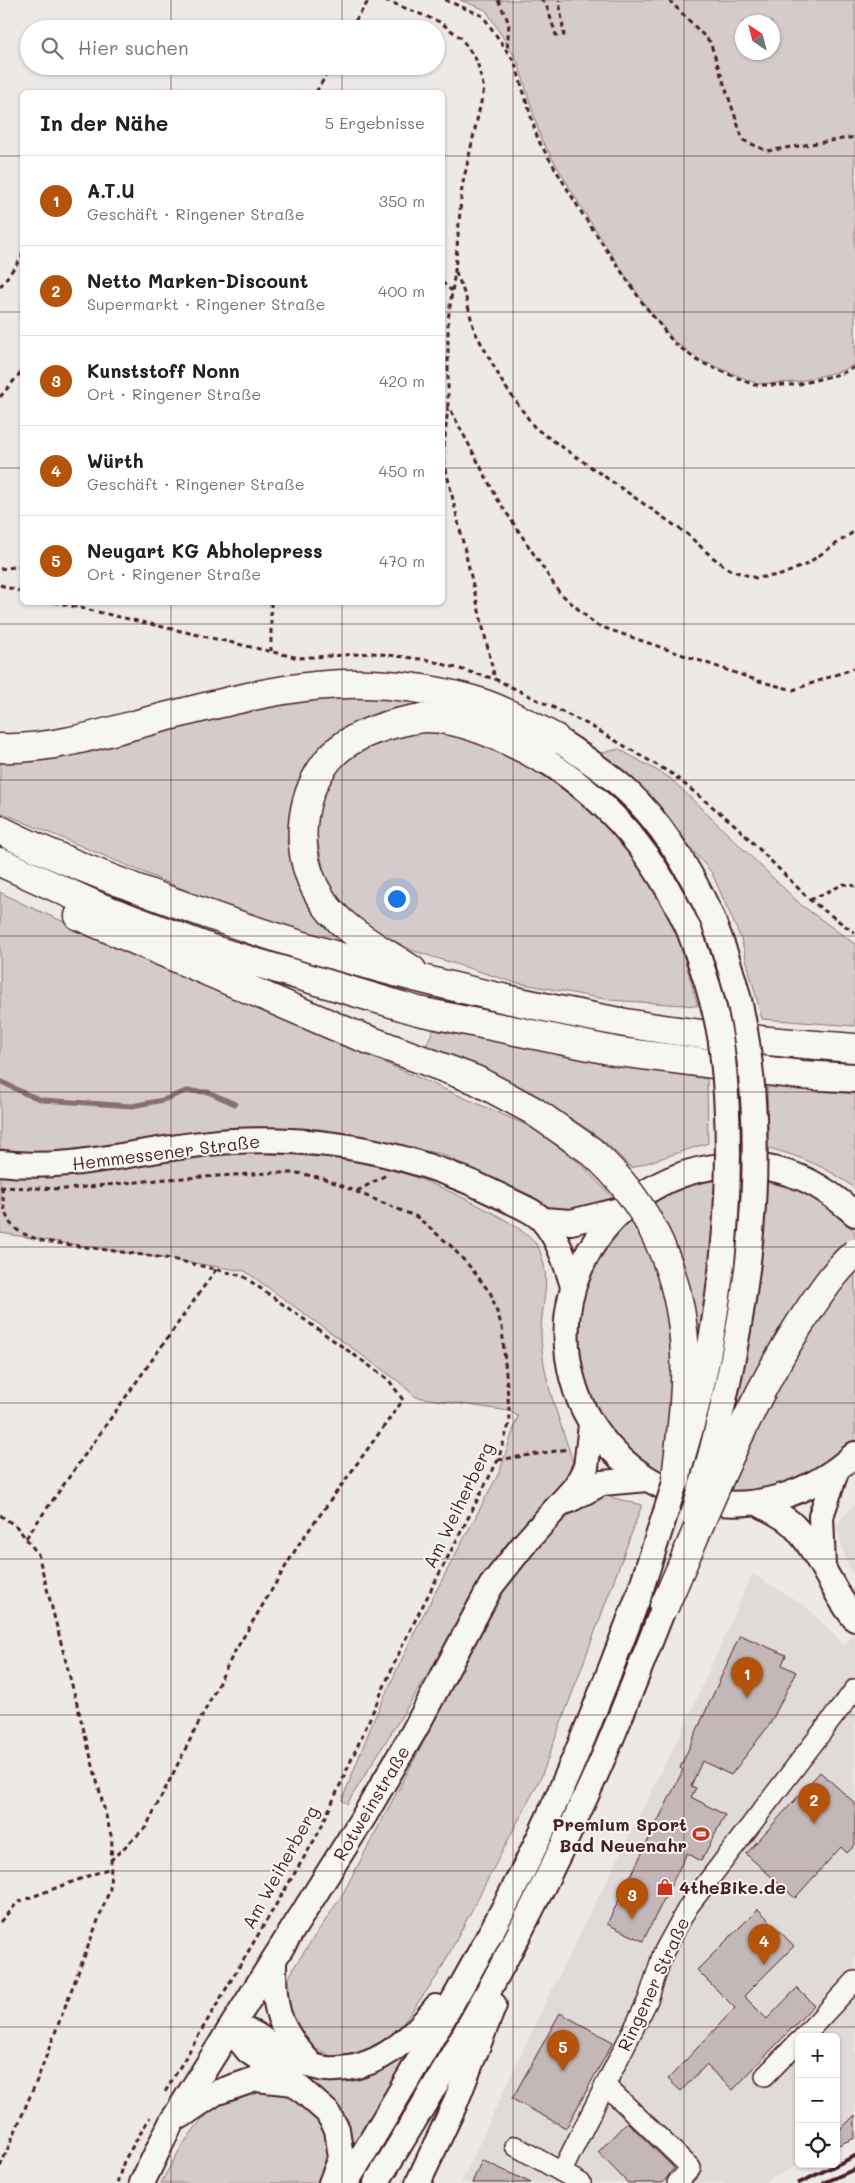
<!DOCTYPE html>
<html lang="de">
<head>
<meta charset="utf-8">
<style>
  :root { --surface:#fff; --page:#f2f2f2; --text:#202124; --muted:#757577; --line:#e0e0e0; --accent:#b45309 }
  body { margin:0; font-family:Mali,sans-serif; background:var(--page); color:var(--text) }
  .controls { position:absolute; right:15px; bottom:15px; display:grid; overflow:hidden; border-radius:8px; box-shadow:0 1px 4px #0004 }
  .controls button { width:45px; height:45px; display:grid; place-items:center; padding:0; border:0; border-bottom:1px solid var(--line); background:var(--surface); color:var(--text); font:25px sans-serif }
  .compass { position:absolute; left:735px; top:15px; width:45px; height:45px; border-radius:50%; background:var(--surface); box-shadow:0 1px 4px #0004; rotate:325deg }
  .you { position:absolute; left:396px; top:898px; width:18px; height:18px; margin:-12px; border:4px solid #fff; border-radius:50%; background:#1a73e8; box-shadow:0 0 0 8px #1a73e833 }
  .badge { display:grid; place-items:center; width:32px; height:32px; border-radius:50%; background:var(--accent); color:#fff; font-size:16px; font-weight:700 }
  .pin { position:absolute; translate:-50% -41px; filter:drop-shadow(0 1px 2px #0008) }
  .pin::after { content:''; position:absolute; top:26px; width:18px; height:15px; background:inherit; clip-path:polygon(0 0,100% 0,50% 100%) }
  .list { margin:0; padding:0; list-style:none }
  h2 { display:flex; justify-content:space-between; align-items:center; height:65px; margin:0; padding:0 20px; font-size:21px }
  h2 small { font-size:16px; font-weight:400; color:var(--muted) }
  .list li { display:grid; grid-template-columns:32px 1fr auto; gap:15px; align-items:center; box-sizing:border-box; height:90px; padding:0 20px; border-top:1px solid var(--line) }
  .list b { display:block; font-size:19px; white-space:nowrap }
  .list p { margin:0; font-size:16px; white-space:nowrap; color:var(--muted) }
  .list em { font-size:16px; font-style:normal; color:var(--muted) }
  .icon { flex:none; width:28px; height:28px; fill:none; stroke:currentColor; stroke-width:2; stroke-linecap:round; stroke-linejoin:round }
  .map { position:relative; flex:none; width:855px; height:2183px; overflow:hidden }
  .search { position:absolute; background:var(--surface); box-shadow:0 1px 4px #0004; left:20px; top:20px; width:425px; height:55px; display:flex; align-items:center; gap:12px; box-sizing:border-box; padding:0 18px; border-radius:28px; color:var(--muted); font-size:19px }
  .panel { position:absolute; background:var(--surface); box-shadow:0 1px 4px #0004; left:20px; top:90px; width:425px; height:515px; border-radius:8px }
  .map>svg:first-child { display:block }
</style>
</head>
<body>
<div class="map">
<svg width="855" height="2183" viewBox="0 0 855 2183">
  <rect width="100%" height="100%" fill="#ece9e6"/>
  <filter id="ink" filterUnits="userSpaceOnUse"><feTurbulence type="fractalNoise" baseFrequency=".02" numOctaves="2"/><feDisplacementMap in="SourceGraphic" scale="10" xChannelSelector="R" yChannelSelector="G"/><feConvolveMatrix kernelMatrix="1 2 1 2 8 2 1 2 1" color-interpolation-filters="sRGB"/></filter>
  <g filter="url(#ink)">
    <!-- built -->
    <g fill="#e0dad8">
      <polygon points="855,1503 855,1575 848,1567 836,1525"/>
      <polygon points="752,1574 804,1605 844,1645 855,1634 855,2138 836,2146 836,2037 799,2037 799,2164 762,2183 461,2183 547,1999 686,1723"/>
    </g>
    <!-- green -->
    <g fill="#d4cbca" stroke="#8f757a" fill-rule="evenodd">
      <path d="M460 0H855V364L844 370 797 382 758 384 702 361 676 343 646 307 584 212 541 139 518 62 486 10ZM742 22H772V52H742Z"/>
      <polygon points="354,692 448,705 412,709 303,781 287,841 296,871 353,944 315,937 195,894 0,812 0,761 292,696"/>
      <polygon points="392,731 457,734 526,762 612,824 673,918 698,1006 610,1000 513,982 414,951 362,925 327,885 315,829 325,789 350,754"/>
      <polygon points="619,749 670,778 801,905 855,944 855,1026 762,1019 741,939 712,873 646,796 602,753"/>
      <polygon points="0,892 21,903 533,1128 581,1164 616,1201 580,1214 556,1212 524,1194 441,1154 320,1129 252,1127 44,1153 0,1149"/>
      <path d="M433 1030 707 1079 708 1143 631 1168C622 1159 612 1147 601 1139 549 1099 484 1075 425 1048Z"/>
      <path d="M767 1087 855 1094V1188C826 1167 803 1157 768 1148Z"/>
      <path d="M315 1150C343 1158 372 1164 400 1172 429 1181 531 1224 540 1251 552 1285 541 1302 541 1334 542 1379 560 1420 573 1462L565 1479 504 1547 469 1598 431 1669 347 1804 342 1800 374 1719 417 1627 500 1471 518 1416 509 1411 416 1397 398 1381 245 1271 0 1233V1171L231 1151Z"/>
      <path d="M741 1178C791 1186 821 1192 855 1232V1442C845 1452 834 1464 821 1471 800 1483 765 1492 741 1493 731 1493 718 1496 708 1494 698 1493 688 1486 680 1483 671 1479 660 1476 652 1471 565 1410 546 1275 639 1210 649 1204 660 1194 670 1189 693 1181 717 1179 741 1178Z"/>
      <polygon points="598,1494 642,1505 541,1777 438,1975 393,2037 360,2054 331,2056 310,2046 295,2030 286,2009 286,1984 296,1964 341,1897 509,1582 549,1531"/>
      <polygon points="414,2050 350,2157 337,2106 306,2077 309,2071 351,2078 377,2072"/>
      <path d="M277 2089C285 2092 296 2094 303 2099 328 2118 333 2157 316 2183H161C180 2148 200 2110 238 2093 249 2088 266 2090 277 2089Z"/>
    </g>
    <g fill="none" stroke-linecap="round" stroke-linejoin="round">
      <!-- stream -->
      <polyline stroke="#886e73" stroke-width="5" points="0,1081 26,1094 43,1100 132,1106 163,1100 186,1091 208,1092 235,1104"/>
    </g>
    <!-- building -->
    <g fill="#c4b7b7" stroke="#4a1f2b">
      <polygon points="740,1635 786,1655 782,1665 796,1672 770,1724 731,1775 702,1761 691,1786 696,1788 691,1797 725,1815 701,1861 687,1853 643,1941 607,1924 683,1770 680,1768"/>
      <polygon points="820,1772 855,1803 855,1845 847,1853 841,1847 795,1898 746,1854"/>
      <polygon points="758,1909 794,1946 744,1996 767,2019 797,1988 814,2005 733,2090 706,2065 681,2091 668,2079 735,2008 697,1970"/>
      <polygon points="560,2013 613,2042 566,2128 512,2099"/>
      <polygon points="855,2115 855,2138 836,2146 836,2134"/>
      <polygon points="627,2122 674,2168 663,2183 628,2183 598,2152"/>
      <polygon points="482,2160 531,2183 472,2183"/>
    </g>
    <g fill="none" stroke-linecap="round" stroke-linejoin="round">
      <!-- minor casing -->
      <g stroke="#4a1f2b" stroke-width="22">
        <g id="minor">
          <polyline points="803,2037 855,1981"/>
          <polyline points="765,2076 799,2041"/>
          <polyline points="605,2085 691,2168 677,2183"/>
          <polyline points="515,2146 581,2183"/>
          <polyline points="562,2171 648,2000 663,1953 688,1907 855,1689"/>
        </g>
      </g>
      <!-- major casing -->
      <g stroke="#4a1f2b" stroke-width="28">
        <g id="major">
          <path d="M555 738C580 754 605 771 627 791 664 825 691 872 712 918"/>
          <path d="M543 759C613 804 654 855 689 930"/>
          <path d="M0 1163C79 1172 155 1145 233 1141 328 1136 420 1155 504 1198 516 1204 535 1211 543 1221 559 1239 566 1264 573 1286"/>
          <path d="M855 1214C838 1199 820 1185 799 1177 680 1130 551 1230 568 1357 572 1386 583 1414 601 1437 624 1466 653 1486 689 1497 749 1515 810 1495 855 1454"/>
          <polyline points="543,1220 571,1222 620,1210"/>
          <polyline points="568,1501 602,1483 647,1479"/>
          <path d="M758 1503C769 1510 785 1516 794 1526 820 1553 831 1591 855 1619"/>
          <polyline points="823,1566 821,1516 836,1472"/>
          <path d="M274 1961C274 2008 276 2025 309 2062"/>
          <path d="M231 2030C237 2031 245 2030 250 2032 261 2036 270 2046 280 2051 293 2057 312 2068 327 2069 374 2072 409 2042 436 2007"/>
          <polyline points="231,2030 248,2051 293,2081"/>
          <polyline points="181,2116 215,2093 256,2079 294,2083 327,2112 337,2129 341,2158 331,2183"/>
          <polyline points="142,2183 171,2123 366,1813 414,1731 491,1586 525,1543 576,1486 586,1467 591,1425"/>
          <path d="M346 2183C402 2089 459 1995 509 1898 560 1801 600 1698 639 1595"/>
          <path d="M376 2183C456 2055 529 1923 591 1785 618 1727 640 1666 664 1607"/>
          <polyline points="418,2183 454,2106 494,2005"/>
        </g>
      </g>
      <!-- highway casing -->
      <g stroke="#4a1f2b" stroke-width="31">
        <g id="highway">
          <path d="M0 748C50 750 101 734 149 721 265 692 349 666 469 699 499 707 528 724 555 738"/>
          <path d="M0 830C62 861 125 885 190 908 329 959 474 995 620 1022 697 1036 777 1042 855 1048"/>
          <polyline points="0,862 97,906 217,951 418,1011 619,1052 801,1075 855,1078"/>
          <polyline points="79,916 348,1032 476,1080 532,1110 591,1151"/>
          <path d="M412 970C381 949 338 929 319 895 294 853 298 798 328 760 344 740 373 729 397 723 406 721 417 718 426 718 464 718 511 741 543 759"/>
        </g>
      </g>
      <!-- path -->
      <g stroke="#4a1f2b" stroke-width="3" stroke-dasharray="5 4" stroke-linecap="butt">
        <polyline points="385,0 440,22 461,38 477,61 484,89 462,187 455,271 448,320 448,405 498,500 559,592 596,625 759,681 793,690 855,668"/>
        <polyline points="445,0 483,16 515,63 538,140 583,215 642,302 674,343 698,361 754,385 796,385 843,373 855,367"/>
        <polyline points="498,0 509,23 507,51"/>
        <polyline points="541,0 546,4 556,35 564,35 559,0"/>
        <polyline points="669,0 710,42 743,140 767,151 855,137"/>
        <polyline points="350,29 369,0"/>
        <polyline points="316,92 332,66"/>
        <polyline points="456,272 466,298 474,330 504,385 535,428 687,534 711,556 730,570 756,578 781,575 805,565 855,531"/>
        <polyline points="442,282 452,291"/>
        <polyline points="0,287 22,257 22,252"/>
        <polyline points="0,397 22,371"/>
        <polyline points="448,406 443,457 495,679"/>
        <polyline points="0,569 22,566"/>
        <polyline points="0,585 22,592"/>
        <polyline points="54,602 299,658 373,653 428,660 495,679 589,725 672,774 735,825 810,900 855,933"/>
        <polyline points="271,602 271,651"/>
        <polyline points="810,900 844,884 855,886"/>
        <polyline points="0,1187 66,1189 167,1179 269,1173 297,1173 323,1178 417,1217 450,1245 471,1268 491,1294 502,1327 510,1421 498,1460 404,1642 319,1832 165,2092"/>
        <path d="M2 1187C5 1223 8 1230 43 1241L172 1259 243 1276 388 1379 403 1400 299 1544 234 1653 146 1827 111 1860"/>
        <polyline points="357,1191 386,1175"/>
        <polyline points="498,1460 569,1449"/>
        <polyline points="0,1515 17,1527 38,1554 112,1839 110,1889 37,2080 0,2167"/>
        <polyline points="26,1538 217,1268"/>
        <polyline points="0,1922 18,1902 110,1868"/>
        <polyline points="117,2183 124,2161 150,2117"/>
      </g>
      <!-- minor -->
      <use href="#minor" stroke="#f6f6f2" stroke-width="19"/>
      <!-- major -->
      <use href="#major" stroke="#f6f6f2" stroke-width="24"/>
      <!-- highway -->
      <use href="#highway" stroke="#f6f6f2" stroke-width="28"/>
      <!-- rail -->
      <g stroke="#4a1f2b" stroke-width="4">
        <polyline points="799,2183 855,2156"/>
        <polyline points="824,2183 855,2169"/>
      </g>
      <!-- major-bridge casing -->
      <g stroke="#4a1f2b" stroke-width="28" stroke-linecap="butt">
        <g id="major-bridge">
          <path d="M693 1515C742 1357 776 1163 739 1000 732 972 723 945 712 918"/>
          <path d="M639 1595C661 1526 685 1457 702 1385 726 1277 735 1160 722 1050 717 1009 703 969 689 930"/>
        </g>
      </g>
      <!-- highway-bridge casing -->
      <g stroke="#4a1f2b" stroke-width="31" stroke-linecap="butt">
        <g id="highway-bridge">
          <path d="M591 1151C651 1204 682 1275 685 1355 687 1396 680 1439 676 1480"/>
          <path d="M664 1607C706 1512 743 1413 799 1325 815 1301 833 1272 855 1253"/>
        </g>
      </g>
      <!-- major-bridge -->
      <use href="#major-bridge" stroke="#f6f6f2" stroke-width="24"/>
      <!-- highway-bridge -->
      <use href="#highway-bridge" stroke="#f6f6f2" stroke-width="28"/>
    </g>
  </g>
  <!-- grid -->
  <path fill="none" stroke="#4a1f2b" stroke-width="1" stroke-opacity="0.55" d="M171 0V29M342 0V29M513 0V2183M684 0V2183M171 66V92M342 66V92M0 156H22M442 156H855M0 312H22M442 312H855M0 468H22M442 468H855M171 602V2183M342 602V2183M0 624H855M0 780H855M0 936H855M0 1092H855M0 1247H855M0 1403H855M0 1559H855M0 1715H855M0 1871H855M0 2027H855"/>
  <!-- icons -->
  <defs>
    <g id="stadium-bare" transform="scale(1.35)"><path d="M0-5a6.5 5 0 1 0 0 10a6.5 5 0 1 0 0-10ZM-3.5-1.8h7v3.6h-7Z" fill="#c8321e" stroke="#f6f6f2" stroke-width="2.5" paint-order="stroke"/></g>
    <g id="shop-bare" transform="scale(1.35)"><path d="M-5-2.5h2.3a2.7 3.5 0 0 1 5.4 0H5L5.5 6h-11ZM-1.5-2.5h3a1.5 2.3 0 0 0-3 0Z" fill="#c8321e" stroke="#f6f6f2" stroke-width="2.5" paint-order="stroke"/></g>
  </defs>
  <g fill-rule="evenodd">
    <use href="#stadium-bare" x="701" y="1834"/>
    <use href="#shop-bare" x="665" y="1887"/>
  </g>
  <g text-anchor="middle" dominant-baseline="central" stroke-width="4" stroke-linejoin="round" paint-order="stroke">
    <!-- street labels -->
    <g font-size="18" fill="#4a1f2b" stroke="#f6f6f2">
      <text transform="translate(166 1152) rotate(-7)">Hemmessener Straße</text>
      <text transform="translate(458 1505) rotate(-64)">Am Weiherberg</text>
      <text transform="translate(371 1803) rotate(-59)">Rotweinstraße</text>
      <text transform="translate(280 1867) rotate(-61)">Am Weiherberg</text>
      <text transform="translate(653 1984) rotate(-65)">Ringener Straße</text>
    </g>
    <!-- poi labels -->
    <g font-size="18" font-weight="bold" fill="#4a1f2b" stroke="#f6f6f2" text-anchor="end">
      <text x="687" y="1824">Premium Sport<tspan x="687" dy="21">Bad Neuenahr</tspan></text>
      <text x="679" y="1887" text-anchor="start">4theBike.de</text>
    </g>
  </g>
</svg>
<div class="controls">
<button>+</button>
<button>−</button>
<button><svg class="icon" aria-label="locate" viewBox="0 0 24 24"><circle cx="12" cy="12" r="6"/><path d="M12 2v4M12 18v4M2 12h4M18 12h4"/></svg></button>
</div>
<svg class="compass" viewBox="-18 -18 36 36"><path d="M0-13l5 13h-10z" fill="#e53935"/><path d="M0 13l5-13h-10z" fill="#757577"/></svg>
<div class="you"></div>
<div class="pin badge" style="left:747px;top:1698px">1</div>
<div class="pin badge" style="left:814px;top:1824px">2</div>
<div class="pin badge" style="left:632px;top:1919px">3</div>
<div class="pin badge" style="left:764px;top:1965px">4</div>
<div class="pin badge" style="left:563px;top:2071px">5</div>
<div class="search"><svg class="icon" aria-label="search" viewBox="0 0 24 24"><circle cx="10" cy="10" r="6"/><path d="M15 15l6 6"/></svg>Hier suchen</div>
<section class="panel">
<h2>In der Nähe<small>5 Ergebnisse</small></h2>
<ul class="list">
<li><span class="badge">1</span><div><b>A.T.U</b><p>Geschäft · Ringener Straße</p></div><em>350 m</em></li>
<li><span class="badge">2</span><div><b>Netto Marken-Discount</b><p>Supermarkt · Ringener Straße</p></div><em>400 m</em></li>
<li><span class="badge">3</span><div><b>Kunststoff Nonn</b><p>Ort · Ringener Straße</p></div><em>420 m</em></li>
<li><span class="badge">4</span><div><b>Würth</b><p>Geschäft · Ringener Straße</p></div><em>450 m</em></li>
<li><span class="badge">5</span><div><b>Neugart KG Abholepress</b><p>Ort · Ringener Straße</p></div><em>470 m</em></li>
</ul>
</section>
</div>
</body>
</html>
